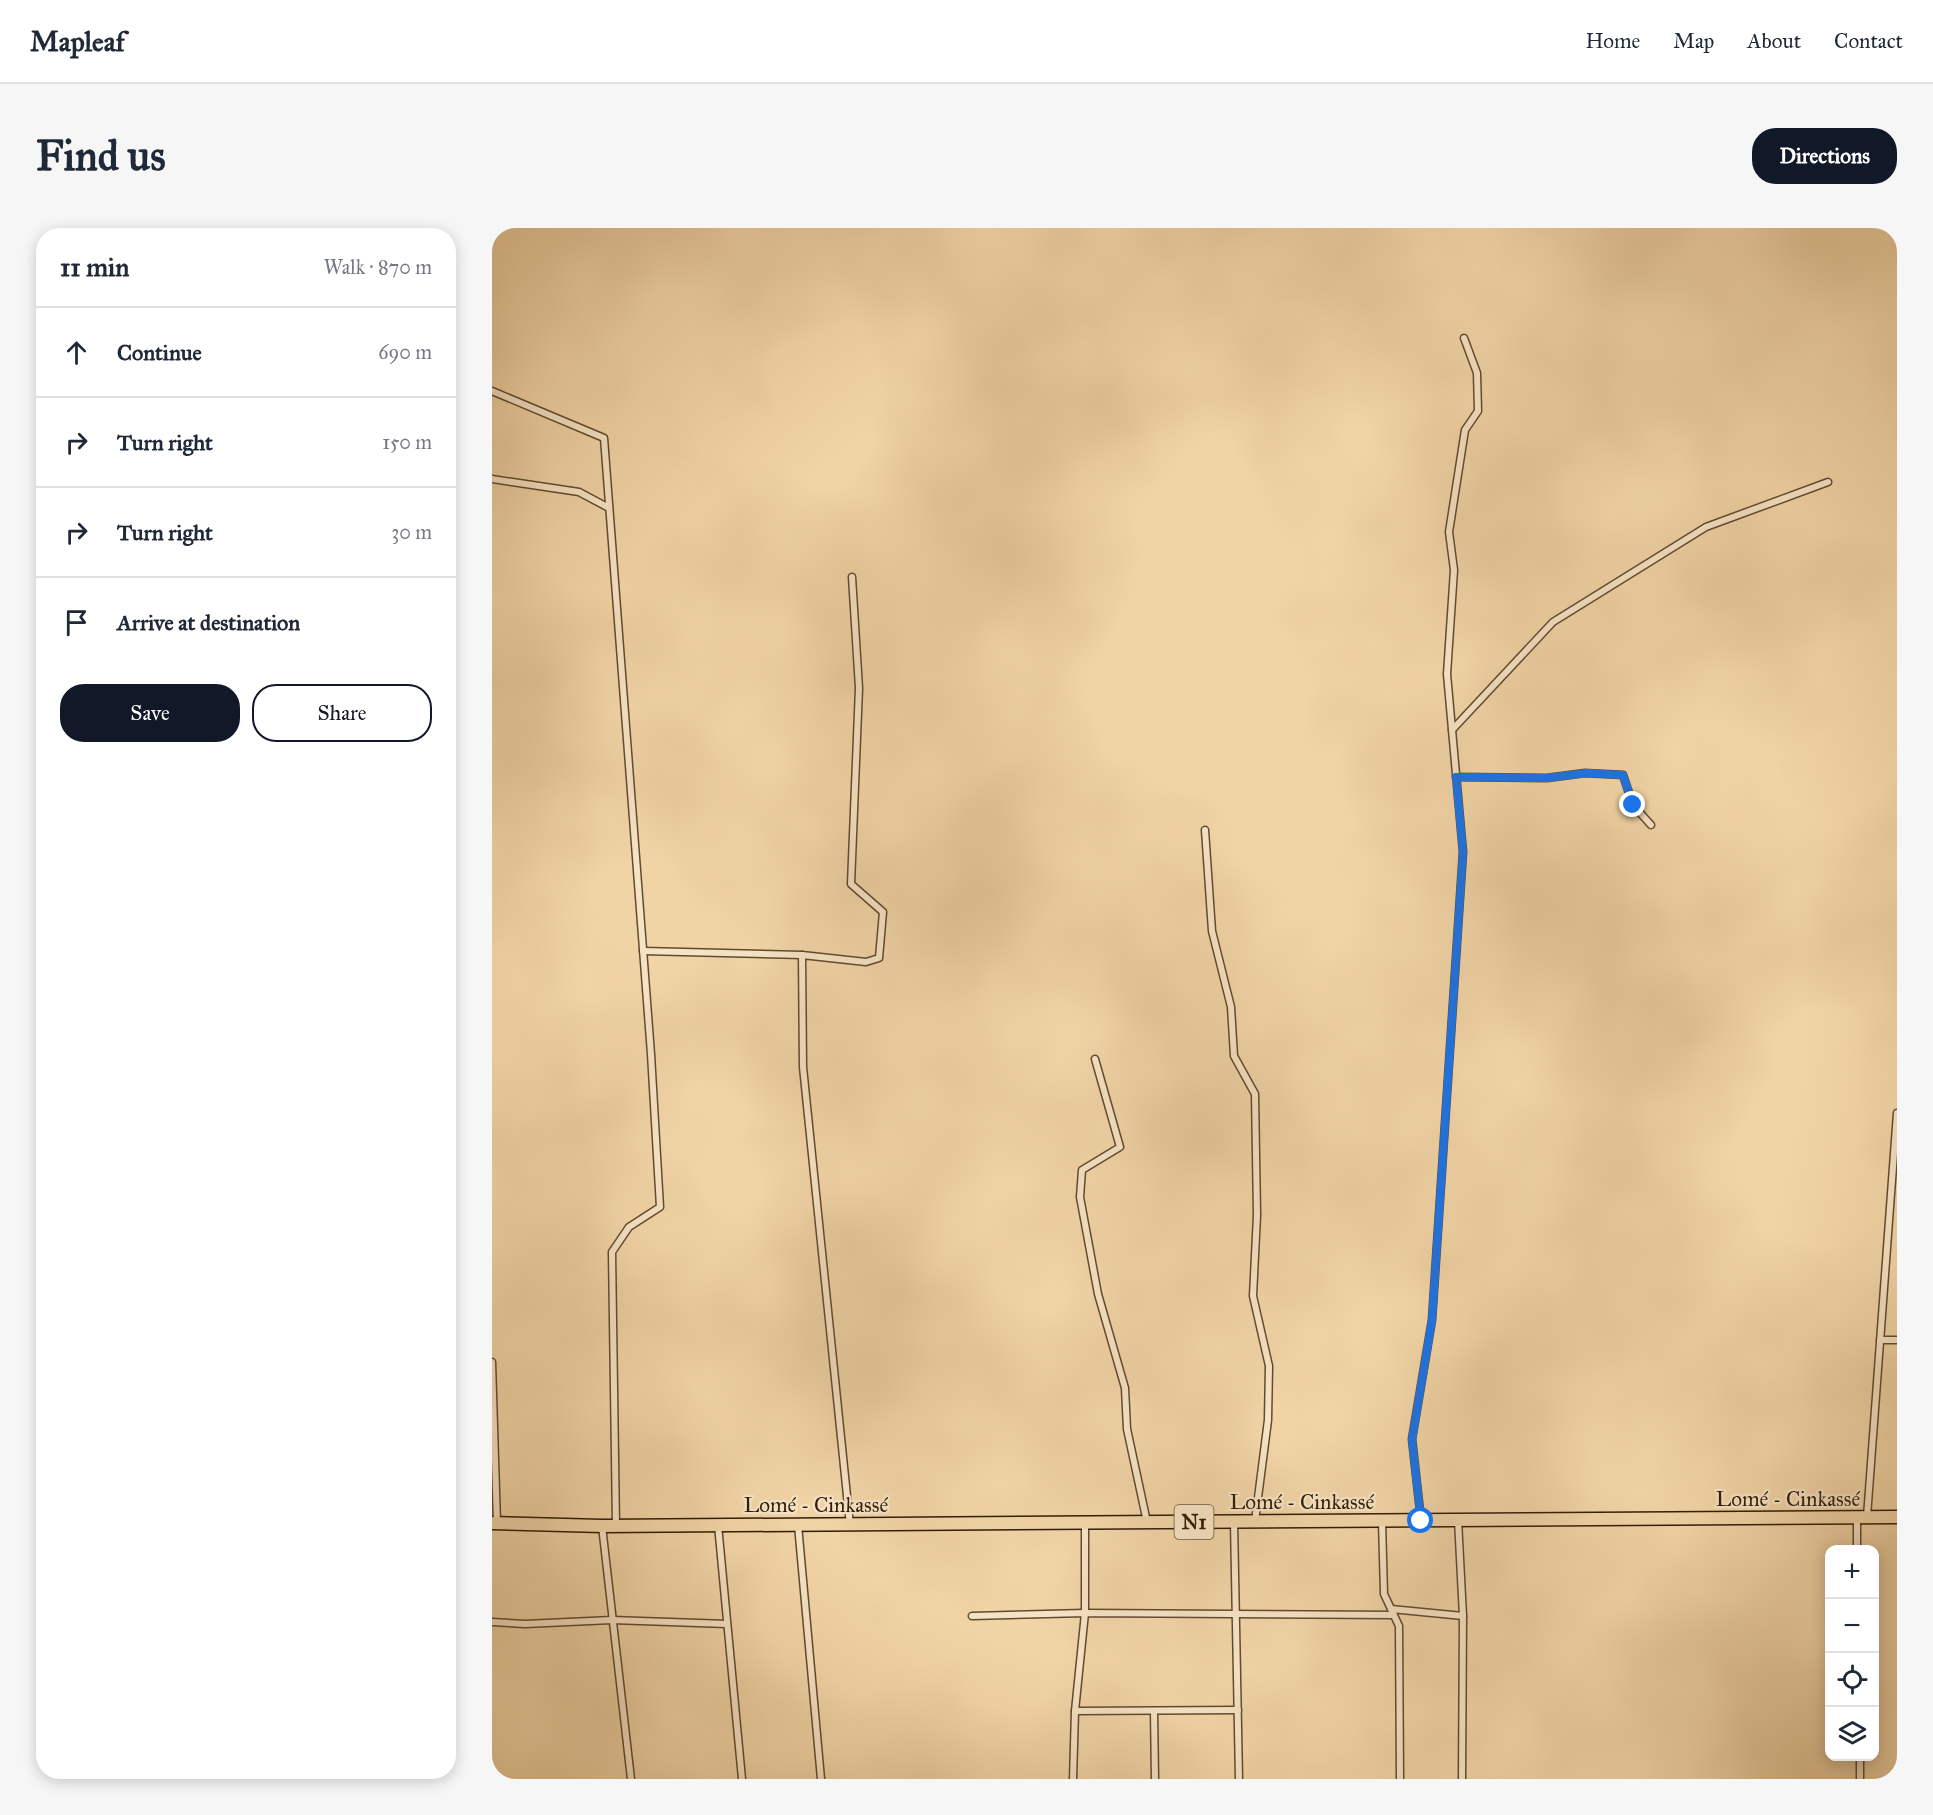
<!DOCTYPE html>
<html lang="en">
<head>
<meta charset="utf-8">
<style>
  :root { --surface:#fff; --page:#f6f6f7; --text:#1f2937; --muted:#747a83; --line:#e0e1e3; --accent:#111827 }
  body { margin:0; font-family:"IM FELL Great Primer",serif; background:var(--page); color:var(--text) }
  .controls { position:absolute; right:18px; bottom:18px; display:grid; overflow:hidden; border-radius:12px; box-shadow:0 3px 15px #0003 }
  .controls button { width:54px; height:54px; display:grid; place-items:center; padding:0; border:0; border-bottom:2px solid var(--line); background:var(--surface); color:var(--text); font:30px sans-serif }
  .stop { position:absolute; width:18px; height:18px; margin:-14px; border:4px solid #1a73e8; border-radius:50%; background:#fff }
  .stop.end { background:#1a73e8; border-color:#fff; box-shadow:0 2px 6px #0008 }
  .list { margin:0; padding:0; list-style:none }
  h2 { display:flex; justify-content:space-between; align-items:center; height:78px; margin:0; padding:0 24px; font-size:26px }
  h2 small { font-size:20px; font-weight:400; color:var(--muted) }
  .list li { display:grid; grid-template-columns:39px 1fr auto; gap:18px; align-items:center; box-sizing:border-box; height:90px; padding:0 24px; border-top:2px solid var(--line) }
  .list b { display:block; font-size:22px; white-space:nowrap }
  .list em { font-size:20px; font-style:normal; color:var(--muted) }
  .actions { display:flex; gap:12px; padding:18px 24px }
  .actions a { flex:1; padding:14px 0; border:2px solid var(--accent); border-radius:24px; text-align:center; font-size:21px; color:var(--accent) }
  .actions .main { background:var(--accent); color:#fff }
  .icon { flex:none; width:33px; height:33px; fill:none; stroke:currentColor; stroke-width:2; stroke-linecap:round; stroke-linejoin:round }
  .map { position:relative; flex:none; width:1405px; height:1551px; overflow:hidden; border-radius:24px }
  header { display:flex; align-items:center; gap:36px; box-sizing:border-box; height:84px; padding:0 30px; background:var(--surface); border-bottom:2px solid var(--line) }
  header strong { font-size:28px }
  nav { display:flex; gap:33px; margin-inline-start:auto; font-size:21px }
  .intro { display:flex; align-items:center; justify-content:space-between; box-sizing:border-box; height:144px; padding:0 36px }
  h1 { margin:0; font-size:42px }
  .button { padding:15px 27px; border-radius:24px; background:var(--accent); color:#fff; font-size:21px; font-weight:700 }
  main { display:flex; gap:36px; padding:0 36px }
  aside { flex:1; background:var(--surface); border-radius:24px; box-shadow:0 3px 15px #0003 }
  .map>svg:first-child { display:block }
</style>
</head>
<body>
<header>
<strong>Mapleaf</strong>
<nav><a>Home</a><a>Map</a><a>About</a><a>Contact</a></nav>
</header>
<div class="intro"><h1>Find us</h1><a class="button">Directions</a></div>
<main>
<aside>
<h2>11 min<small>Walk · 870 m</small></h2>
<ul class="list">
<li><svg class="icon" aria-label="ahead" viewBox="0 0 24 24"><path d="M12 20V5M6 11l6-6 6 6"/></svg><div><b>Continue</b></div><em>690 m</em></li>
<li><svg class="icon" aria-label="right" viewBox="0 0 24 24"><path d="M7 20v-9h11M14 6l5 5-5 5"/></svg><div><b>Turn right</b></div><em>150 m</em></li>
<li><svg class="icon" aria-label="right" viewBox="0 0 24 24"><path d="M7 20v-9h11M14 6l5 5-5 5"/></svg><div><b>Turn right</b></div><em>30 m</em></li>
<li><svg class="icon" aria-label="arrive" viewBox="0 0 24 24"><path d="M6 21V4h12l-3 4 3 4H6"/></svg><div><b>Arrive at destination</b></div></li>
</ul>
<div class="actions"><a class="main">Save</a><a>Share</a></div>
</aside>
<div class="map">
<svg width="1405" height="1551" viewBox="0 0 1405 1551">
  <rect width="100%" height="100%" fill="#f1d4a6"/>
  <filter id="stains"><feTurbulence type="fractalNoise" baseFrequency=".00333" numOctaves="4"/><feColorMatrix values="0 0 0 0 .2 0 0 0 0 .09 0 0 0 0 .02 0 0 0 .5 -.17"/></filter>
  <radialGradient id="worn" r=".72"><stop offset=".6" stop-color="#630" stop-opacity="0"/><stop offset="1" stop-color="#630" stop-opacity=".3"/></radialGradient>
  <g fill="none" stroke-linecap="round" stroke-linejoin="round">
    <!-- street casing -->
    <g stroke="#614b2e" stroke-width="9">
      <g id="street">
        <polyline points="0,163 112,210 159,826 168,979 137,999 120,1024 124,1298"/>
        <polyline points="0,251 87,264 117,280"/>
        <polyline points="960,502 1061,394 1214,299 1336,254"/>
        <polyline points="964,549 1055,550 1093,545 1131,547 1141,577 1159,597"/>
        <polyline points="713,602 720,703 739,779 742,828 763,866 765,987 761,1068 777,1138 776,1192 763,1293"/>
        <polyline points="151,723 310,727"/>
        <polyline points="603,831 628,919 590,942 588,969 606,1066 633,1160 635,1201 655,1294"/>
        <polyline points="1388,1112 1405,1112"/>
        <polyline points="0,1134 5,1295"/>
        <polyline points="1375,1289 1405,885"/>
        <polyline points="1365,1290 1365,1322"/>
        <polyline points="929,1292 920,1211 940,1092 971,624 955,446 962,342 957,304 973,202 986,183 985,145 972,110"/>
        <polyline points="966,1292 971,1388 970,1551"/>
        <polyline points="890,1293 892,1366 907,1398 908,1551"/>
        <polyline points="742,1294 747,1551"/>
        <polyline points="226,1297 250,1551"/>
        <polyline points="306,1297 329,1551"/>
        <polyline points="358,1297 311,839 310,727 374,734 387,730 391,684 359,656 367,460 360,349"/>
        <polyline points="110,1298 139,1551"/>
        <polyline points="899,1381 971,1388"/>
        <polyline points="480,1388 593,1385 902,1387"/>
        <polyline points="0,1394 33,1396 120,1392 235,1396"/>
        <polyline points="583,1483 746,1482"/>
        <polyline points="662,1483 663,1551"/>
        <polyline points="1368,1528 1368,1551"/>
        <polyline points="581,1551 583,1483 593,1385 593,1295"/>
      </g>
    </g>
    <!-- highway casing -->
    <g stroke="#311d06" stroke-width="15">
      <polyline id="highway" points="0,1295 110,1298 1405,1289"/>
    </g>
    <!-- street -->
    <use href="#street" stroke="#f6e3c5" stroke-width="6"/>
    <!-- highway -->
    <use href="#highway" stroke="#f1d4a6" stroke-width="12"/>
  </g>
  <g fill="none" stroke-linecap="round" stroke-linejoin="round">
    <!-- route -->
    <polyline stroke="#1a73e8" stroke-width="8" points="929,1293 920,1212 940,1092 971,624 964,549 1055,550 1094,545 1131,547 1141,577"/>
  </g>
  <g text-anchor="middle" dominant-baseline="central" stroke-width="4.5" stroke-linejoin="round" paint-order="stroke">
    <!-- shield labels -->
    <rect fill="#f6e3c5" stroke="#6c583f" stroke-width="1.5" x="682.5" y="1277" width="39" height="34" rx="4.5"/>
    <g font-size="20" font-weight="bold" fill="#311d06">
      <text x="702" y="1294">N1</text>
    </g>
    <!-- street labels -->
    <g font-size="21" fill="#311d06" stroke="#f6e3c5">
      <text x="1296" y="1271">Lomé - Cinkassé</text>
      <text x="810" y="1274">Lomé - Cinkassé</text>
      <text x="324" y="1277">Lomé - Cinkassé</text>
    </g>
  </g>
  <rect width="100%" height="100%" filter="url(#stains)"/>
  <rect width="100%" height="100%" fill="url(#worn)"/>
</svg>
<div class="controls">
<button>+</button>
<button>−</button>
<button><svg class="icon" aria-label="locate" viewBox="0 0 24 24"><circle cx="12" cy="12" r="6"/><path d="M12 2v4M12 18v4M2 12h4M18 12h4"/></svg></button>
<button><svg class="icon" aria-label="layers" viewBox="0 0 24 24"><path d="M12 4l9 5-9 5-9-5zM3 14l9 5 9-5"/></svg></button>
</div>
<div class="stop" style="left:929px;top:1293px"></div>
<div class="stop end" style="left:1141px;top:577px"></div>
</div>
</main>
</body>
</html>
